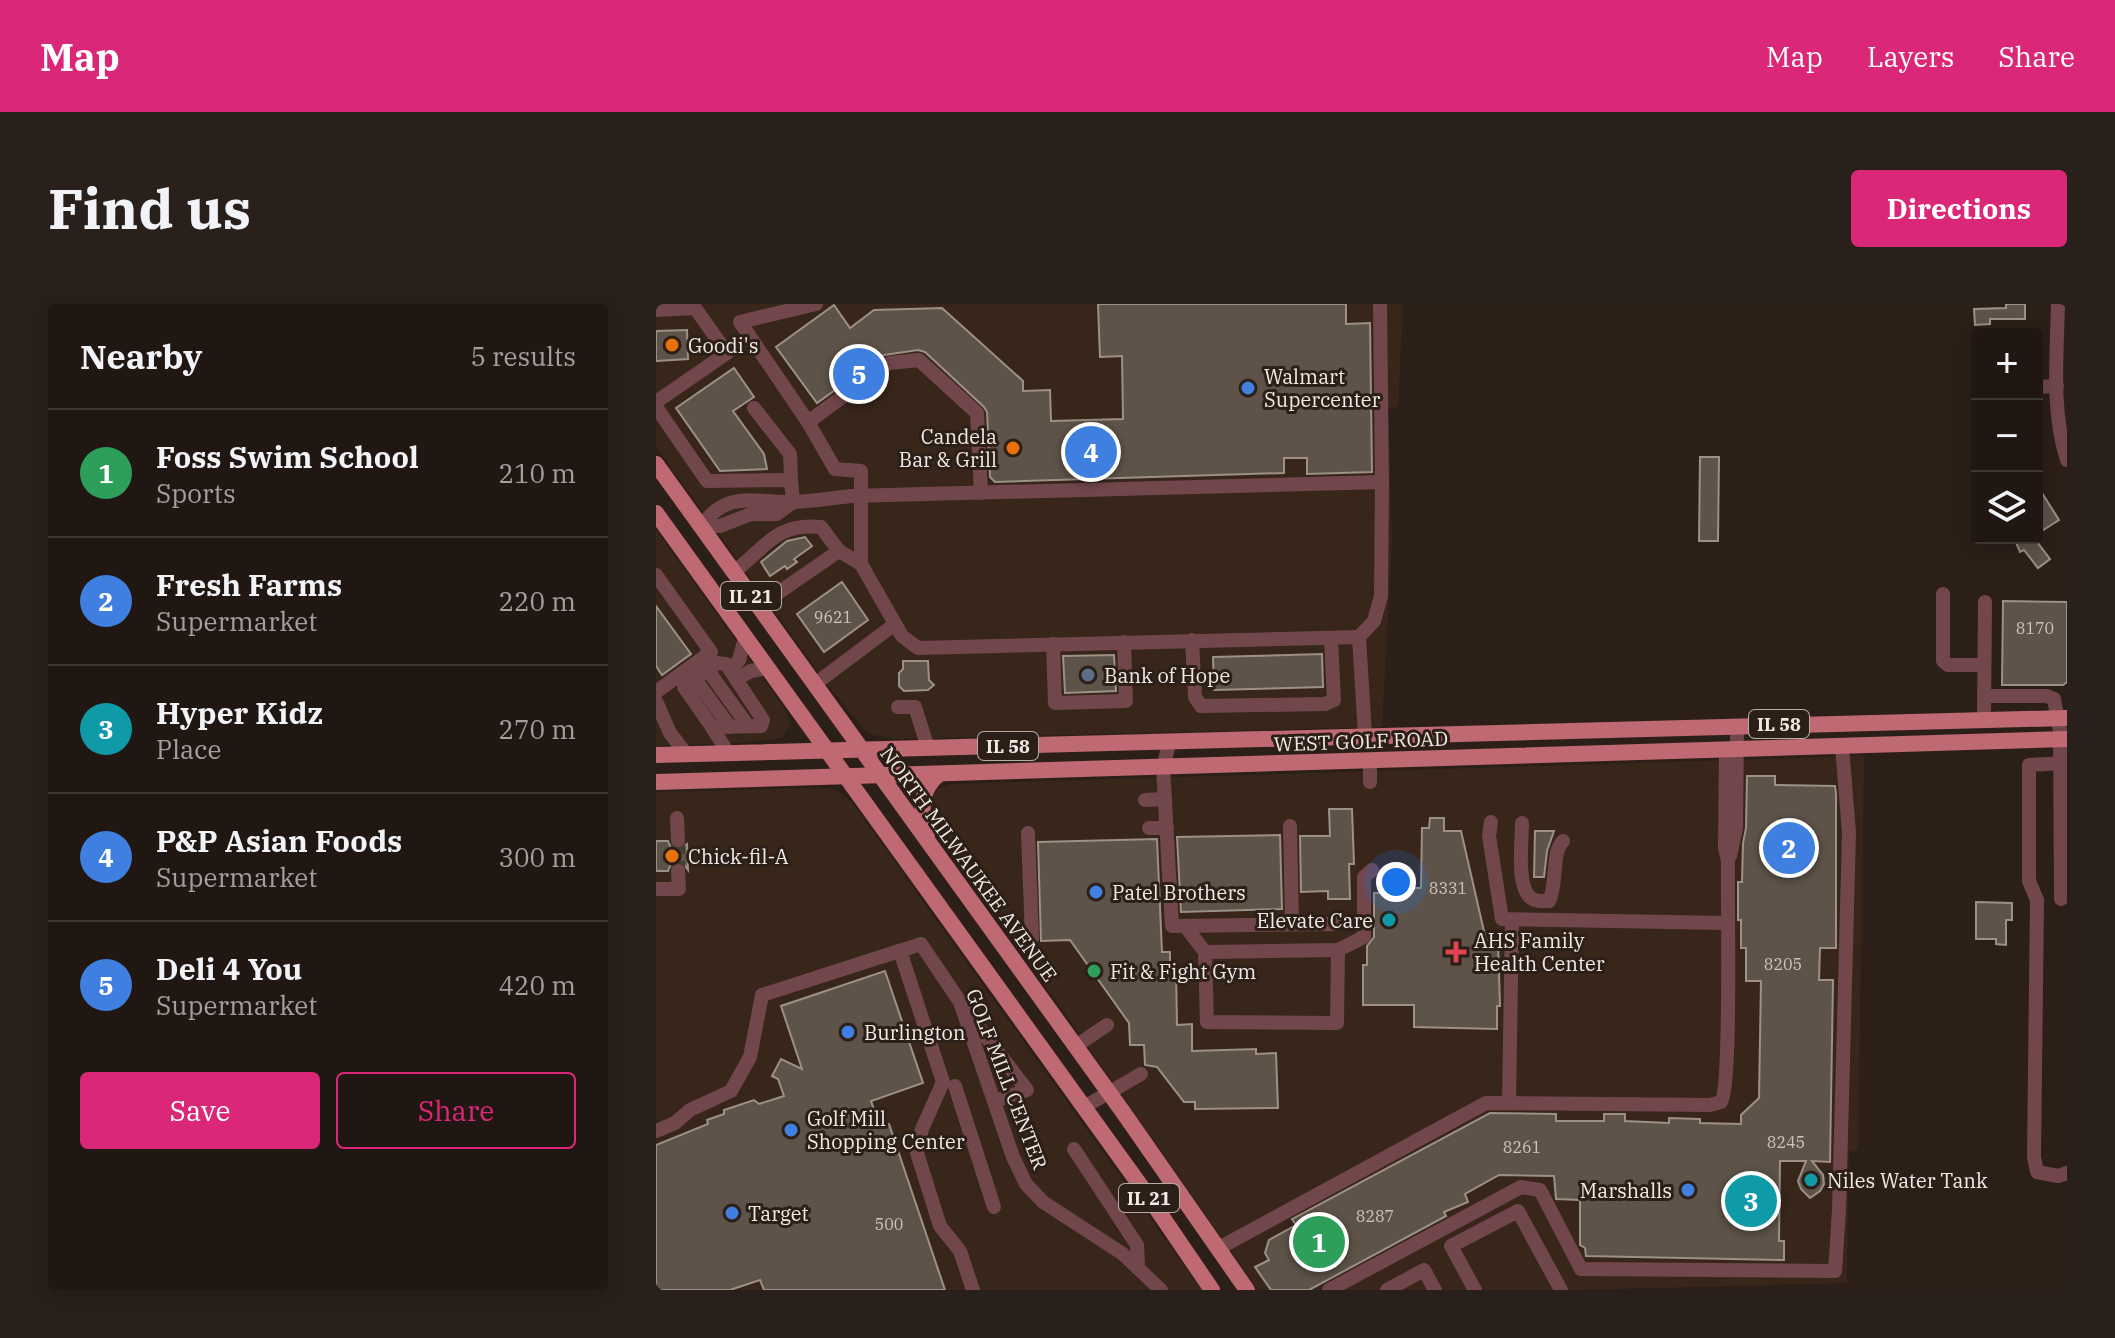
<!DOCTYPE html>
<html lang="en">
<head>
<meta charset="utf-8">
<style>
  :root { --surface:#211712; --page:#29201b; --text:#f1f3f6; --muted:#a29f9f; --line:#3e3632; --accent:#db2777 }
  body { margin:0; font-family:"IBM Plex Serif",serif; background:var(--page); color:var(--text) }
  .controls { position:absolute; right:24px; top:24px; display:grid; overflow:hidden; border-radius:8px; box-shadow:0 4px 20px #0003 }
  .controls button { width:72px; height:72px; display:grid; place-items:center; padding:0; border:0; border-bottom:2px solid var(--line); background:var(--surface); color:var(--text); font:40px sans-serif }
  .you { position:absolute; left:740px; top:578px; width:28px; height:28px; margin:-20px; border:6px solid #fff; border-radius:50%; background:#1a73e8; box-shadow:0 0 0 12px #1a73e833 }
  .badge { display:grid; place-items:center; width:52px; height:52px; border-radius:50%; background:var(--accent); color:#fff; font-size:26px; font-weight:700 }
  .pin { position:absolute; translate:-50% -50%; border:4px solid #fff; box-shadow:0 2px 8px #0006 }
  .list { margin:0; padding:0; list-style:none }
  h2 { display:flex; justify-content:space-between; align-items:center; height:104px; margin:0; padding:0 32px; font-size:34px }
  h2 small { font-size:26px; font-weight:400; color:var(--muted) }
  .list li { display:grid; grid-template-columns:52px 1fr auto; gap:24px; align-items:center; box-sizing:border-box; height:128px; padding:0 32px; border-top:2px solid var(--line) }
  .list b { display:block; font-size:30px; white-space:nowrap }
  .list p { margin:0; font-size:26px; white-space:nowrap; color:var(--muted) }
  .list em { font-size:26px; font-style:normal; color:var(--muted) }
  .actions { display:flex; gap:16px; padding:24px 32px }
  .actions a { flex:1; padding:18px 0; border:2px solid var(--accent); border-radius:8px; text-align:center; font-size:28px; color:var(--accent) }
  .actions .main { background:var(--accent); color:#fff }
  .icon { flex:none; width:44px; height:44px; fill:none; stroke:currentColor; stroke-width:2; stroke-linecap:round; stroke-linejoin:round }
  .map { position:relative; flex:none; width:1411px; height:986px; overflow:hidden; border-radius:8px }
  header { display:flex; align-items:center; gap:48px; box-sizing:border-box; height:112px; padding:0 40px; background:var(--accent); color:#fff }
  header strong { font-size:38px }
  nav { display:flex; gap:44px; margin-inline-start:auto; font-size:28px }
  .intro { display:flex; align-items:center; justify-content:space-between; box-sizing:border-box; height:192px; padding:0 48px }
  h1 { margin:0; font-size:56px }
  .button { padding:20px 36px; border-radius:8px; background:var(--accent); color:#fff; font-size:28px; font-weight:700 }
  main { display:flex; gap:48px; padding:0 48px }
  aside { flex:1; background:var(--surface); border-radius:8px; box-shadow:0 4px 20px #0003 }
  .map>svg:first-child { display:block }
</style>
</head>
<body>
<header>
<strong>Map</strong>
<nav><a>Map</a><a>Layers</a><a>Share</a></nav>
</header>
<div class="intro"><h1>Find us</h1><a class="button">Directions</a></div>
<main>
<aside>
<h2>Nearby<small>5 results</small></h2>
<ul class="list">
<li><span class="badge" style="background:#2e9e5b">1</span><div><b>Foss Swim School</b><p>Sports</p></div><em>210 m</em></li>
<li><span class="badge" style="background:#3f7fe0">2</span><div><b>Fresh Farms</b><p>Supermarket</p></div><em>220 m</em></li>
<li><span class="badge" style="background:#0f9aa8">3</span><div><b>Hyper Kidz</b><p>Place</p></div><em>270 m</em></li>
<li><span class="badge" style="background:#3f7fe0">4</span><div><b>P&amp;P Asian Foods</b><p>Supermarket</p></div><em>300 m</em></li>
<li><span class="badge" style="background:#3f7fe0">5</span><div><b>Deli 4 You</b><p>Supermarket</p></div><em>420 m</em></li>
</ul>
<div class="actions"><a class="main">Save</a><a>Share</a></div>
</aside>
<div class="map">
<svg width="1411" height="986" viewBox="0 0 1411 986">
  <rect width="100%" height="100%" fill="#2c1f18"/>
  <!-- built -->
  <g fill="#38261b">
    <polygon points="0,0 747,0 742,103 732,104 736,238 726,423 242,435 212,430 176,387 0,143"/>
    <polygon points="0,226 129,405 134,421 126,434 80,439 0,442"/>
    <polygon points="1208,452 1202,846 1193,848 1191,979 922,986 602,986 377,664 281,520 272,500 277,486 296,480"/>
    <polygon points="161,484 178,485 195,497 546,986 0,986 0,488"/>
  </g>
  <!-- building -->
  <g fill="#5e5348" stroke="#9d9084" stroke-width="2">
    <polygon points="442,0 690,0 690,20 714,19 716,168 651,170 651,154 628,154 628,169 339,178 334,173 331,108 328,103 269,48 262,46 228,51 161,99 120,43 178,1 194,24 218,6 286,4 367,77 367,87 394,86 395,117 467,115 466,52 444,53"/>
    <polygon points="1350,0 1369,0 1369,15 1334,15 1334,20 1319,21 1318,5 1350,4"/>
    <polygon points="31,26 32,55 0,57 0,27"/>
    <polygon points="78,64 98,93 77,107 108,150 111,165 64,167 20,104"/>
    <polygon points="1044,153 1063,153 1062,237 1043,237"/>
    <polygon points="1381,181 1403,216 1381,230"/>
    <polygon points="149,233 156,242 138,255 141,258 131,265 129,262 114,272 105,258 131,237"/>
    <polygon points="1358,234 1378,234 1394,255 1382,264 1368,246 1364,248"/>
    <polygon points="186,278 212,316 168,348 141,310"/>
    <polygon points="1347,297 1411,298 1411,378 1407,381 1346,381"/>
    <polygon points="0,302 35,350 6,371 0,362"/>
    <polygon points="666,350 667,383 558,386 557,353"/>
    <polygon points="458,351 460,387 409,389 407,352"/>
    <polygon points="247,357 272,357 273,376 278,381 272,386 248,387 243,382 243,369 247,365"/>
    <polygon points="1091,472 1119,472 1119,481 1179,482 1180,490 1180,644 1164,644 1163,676 1177,676 1174,858 1156,857 1167,871 1168,880 1164,887 1154,894 1145,885 1142,877 1150,857 1124,857 1123,937 1128,937 1128,956 930,952 929,944 924,941 924,896 900,895 898,872 843,871 809,890 812,898 788,908 790,912 653,986 615,986 599,963 613,956 609,949 613,936 640,921 636,915 834,809 900,810 900,817 948,817 948,810 969,810 969,817 1013,819 1013,814 1044,815 1044,819 1085,820 1085,811 1103,794 1105,677 1090,677 1090,644 1085,644 1085,616 1082,616 1082,578 1086,578 1087,539 1090,524"/>
    <polygon points="673,505 696,505 698,560 693,560 694,595 672,595 672,587 645,588 644,532 674,532"/>
    <polygon points="774,514 788,514 788,527 805,527 830,636 842,636 844,702 841,702 841,725 758,723 758,701 707,701 707,661 711,661 711,642 718,633 718,589 724,589 724,586 737,586 737,584 765,584 766,524 773,524"/>
    <polygon points="879,527 898,527 891,547 888,573 878,573"/>
    <polygon points="624,531 626,605 525,608 521,533"/>
    <polygon points="501,535 506,648 514,648 514,667 520,667 521,721 536,720 536,747 600,745 600,750 620,749 622,804 539,805 539,798 528,798 501,763 489,761 488,741 474,741 473,719 414,636 385,637 382,538"/>
    <polygon points="0,537 12,537 14,542 22,546 31,540 32,566 27,559 21,557 14,562 12,567 0,567"/>
    <polygon points="1320,598 1356,599 1356,616 1350,616 1350,641 1340,640 1340,635 1320,635"/>
    <polygon points="229,667 267,779 215,797 224,823 233,820 289,986 108,986 104,976 74,986 0,986 0,841 52,820 51,816 68,810 68,806 98,796 103,800 128,792 122,775 116,772 125,755 146,765 125,702"/>
  </g>
  <g fill="none" stroke-linecap="round" stroke-linejoin="round">
    <!-- minor-tunnel -->
    <polyline stroke="#4a3d37" stroke-width="14" stroke-dasharray="14 7" stroke-linecap="butt" points="22,536 22,567"/>
    <!-- minor -->
    <g stroke="#71474b" stroke-width="14">
      <polyline points="160,0 84,18 152,118 179,165 205,167 205,260 246,332 262,344 703,333"/>
      <polyline points="724,0 726,178"/>
      <path d="M1402 0C1401 51 1395 107 1411 156"/>
      <polyline points="0,6 39,4 71,49 0,98"/>
      <polyline points="1381,83 1401,82"/>
      <polyline points="0,103 51,177 135,176 137,198"/>
      <polyline points="98,104 134,150 135,176"/>
      <polyline points="152,118 233,59 263,56 321,109 325,189"/>
      <path d="M45 222C72 185 99 199 138 198 157 197 176 194 195 192L726 178 725 292 718 317 703 333 709 431"/>
      <polyline points="45,222 64,222 95,210 121,210 137,198"/>
      <path d="M78 268C110 243 121 218 165 223L183 247 205 260"/>
      <polyline points="0,271 55,348 0,388"/>
      <polyline points="1287,290 1287,357 1292,361 1328,361"/>
      <polyline points="103,302 183,247"/>
      <polyline points="536,336 539,393 545,402 669,400 678,396 675,336"/>
      <polyline points="397,340 399,399 470,397 468,338"/>
      <polygon points="61,359 70,360 107,416 105,422 56,423 28,383"/>
      <polyline points="54,364 56,372 92,422"/>
      <polyline points="74,366 83,356 89,334"/>
      <polyline points="42,374 42,379 74,423"/>
      <polyline points="80,375 95,367 111,364"/>
      <polyline points="159,380 239,320"/>
      <polyline points="1328,392 1391,392 1398,395 1404,427 1405,595"/>
      <polyline points="0,397 14,429 31,451"/>
      <polyline points="242,403 259,403 272,444"/>
      <polyline points="1328,415 1329,298"/>
      <polyline points="56,423 72,449"/>
      <polyline points="514,437 507,463 516,622 681,620"/>
      <polyline points="714,457 714,478"/>
      <polyline points="1411,459 1373,461 1373,577 1381,596 1378,853 1381,868 1402,872 1411,869"/>
      <polyline points="489,496 509,495"/>
      <polyline points="21,514 22,536"/>
      <polyline points="835,518 833,532 846,615 1071,619"/>
      <path d="M866 519C866 537 860 583 875 594 880 598 887 597 893 597 902 579 895 549 907 537"/>
      <polyline points="634,522 636,620"/>
      <polyline points="493,524 511,524"/>
      <polyline points="372,529 376,634"/>
      <polyline points="1074,552 1080,524 1081,422"/>
      <polyline points="0,585 23,585 22,567"/>
      <polyline points="529,622 549,648 551,718 681,719 682,646"/>
      <polyline points="244,647 287,778 266,825 261,849 284,922 304,947 317,986"/>
      <polyline points="549,648 682,646 708,633 708,573 716,566"/>
      <polyline points="311,708 371,786 339,797"/>
      <polyline points="420,742 451,721"/>
      <polyline points="299,782 338,903"/>
      <polyline points="853,798 856,616"/>
      <polyline points="428,803 485,770"/>
      <polyline points="0,827 19,819 34,806 75,787 94,753 106,691 265,640 304,698 357,853 370,880 387,898 467,950 505,986"/>
      <polyline points="418,845 481,941 482,962"/>
      <path d="M563 944 830 799 1054 801 1065 798C1076 782 1071 591 1072 557L1069 544 1070 446"/>
      <polyline points="673,986 865,883 884,886 925,965 1179,967 1183,906 1193,529 1186,442"/>
      <polyline points="731,986 768,966 779,986"/>
      <polyline points="819,986 795,942 862,907 905,986"/>
    </g>
    <!-- major -->
    <g stroke="#bf6973" stroke-width="16">
      <polyline points="0,160 467,808 591,986"/>
      <polyline points="0,209 492,892 556,986"/>
      <polyline points="0,451 1411,414"/>
      <polyline points="0,478 1411,435"/>
      <path d="M271 533C265 508 262 487 283 470"/>
    </g>
  </g>
  <!-- markers -->
  <g fill="#e8710a" stroke="#2c1f18" stroke-width="3">
    <circle cx="16" cy="41" r="8"/>
    <circle cx="357" cy="144" r="8"/>
    <circle cx="16" cy="552" r="8"/>
  </g>
  <g fill="#3f7fe0" stroke="#2c1f18" stroke-width="3">
    <circle cx="592" cy="84" r="8"/>
    <circle cx="440" cy="588" r="8"/>
    <circle cx="192" cy="728" r="8"/>
    <circle cx="135" cy="826" r="8"/>
    <circle cx="1032" cy="886" r="8"/>
    <circle cx="76" cy="909" r="8"/>
  </g>
  <circle fill="#5c6f8a" stroke="#2c1f18" stroke-width="3" cx="432" cy="371" r="8"/>
  <g fill="#0f9aa8" stroke="#2c1f18" stroke-width="3">
    <circle cx="733" cy="616" r="8"/>
    <circle cx="1155" cy="876" r="8"/>
  </g>
  <path fill="#e0444e" stroke="#2c1f18" stroke-width="3" d="M796 636h8v8h8v8h-8v8h-8v-8h-8v-8h8z"/>
  <circle fill="#2e9e5b" stroke="#2c1f18" stroke-width="3" cx="438" cy="667" r="8"/>
  <g text-anchor="middle" dominant-baseline="central" stroke-width="6" stroke-linejoin="round" paint-order="stroke">
    <!-- number labels -->
    <g font-size="16" fill="#cdc4bd">
      <text x="177" y="313">9621</text>
      <text x="1379" y="324">8170</text>
      <text x="792" y="584">8331</text>
      <text x="1127" y="660">8205</text>
      <text x="1130" y="838">8245</text>
      <text x="866" y="843">8261</text>
      <text x="719" y="912">8287</text>
      <text x="233" y="920">500</text>
    </g>
    <!-- shield labels -->
    <g fill="#2c1f18" stroke="#b7aca7" stroke-width="2">
      <rect x="65" y="278" width="60" height="28" rx="6"/>
      <rect x="1093" y="406" width="60" height="28" rx="6"/>
      <rect x="322" y="428" width="60" height="28" rx="6"/>
      <rect x="463" y="880" width="60" height="28" rx="6"/>
    </g>
    <g font-size="18" font-weight="bold" fill="#f2e9e4">
      <text x="95" y="292">IL 21</text>
      <text x="1123" y="420">IL 58</text>
      <text x="352" y="442">IL 58</text>
      <text x="493" y="894">IL 21</text>
    </g>
    <!-- poi labels -->
    <g font-size="20" fill="#f2e9e4" stroke="#2c1f18" text-anchor="start">
      <text x="32" y="41">Goodi's</text>
      <text x="608" y="72">Walmart<tspan x="608" dy="23">Supercenter</tspan></text>
      <text x="341" y="132" text-anchor="end">Candela<tspan x="341" dy="23">Bar &amp; Grill</tspan></text>
      <text x="448" y="371">Bank of Hope</text>
      <text x="32" y="552">Chick-fil-A</text>
      <text x="456" y="588">Patel Brothers</text>
      <text x="717" y="616" text-anchor="end">Elevate Care</text>
      <text x="818" y="636">AHS Family<tspan x="818" dy="23">Health Center</tspan></text>
      <text x="454" y="667">Fit &amp; Fight Gym</text>
      <text x="208" y="728">Burlington</text>
      <text x="151" y="814">Golf Mill<tspan x="151" dy="23">Shopping Center</tspan></text>
      <text x="1171" y="876">Niles Water Tank</text>
      <text x="1016" y="886" text-anchor="end">Marshalls</text>
      <text x="92" y="909">Target</text>
    </g>
    <!-- street labels -->
    <g font-size="20" fill="#f2e9e4" stroke="#2c1f18">
      <text transform="translate(705 437) rotate(-2)">WEST GOLF ROAD</text>
      <text transform="translate(313 560) rotate(54)">NORTH MILWAUKEE AVENUE</text>
      <text transform="translate(351 775) rotate(69)">GOLF MILL CENTER</text>
    </g>
  </g>
</svg>
<div class="controls">
<button>+</button>
<button>−</button>
<button><svg class="icon" aria-label="layers" viewBox="0 0 24 24"><path d="M12 4l9 5-9 5-9-5zM3 14l9 5 9-5"/></svg></button>
</div>
<div class="you"></div>
<div class="pin badge" style="left:663px;top:938px;background:#2e9e5b">1</div>
<div class="pin badge" style="left:1133px;top:544px;background:#3f7fe0">2</div>
<div class="pin badge" style="left:1095px;top:897px;background:#0f9aa8">3</div>
<div class="pin badge" style="left:435px;top:148px;background:#3f7fe0">4</div>
<div class="pin badge" style="left:203px;top:70px;background:#3f7fe0">5</div>
</div>
</main>
</body>
</html>
